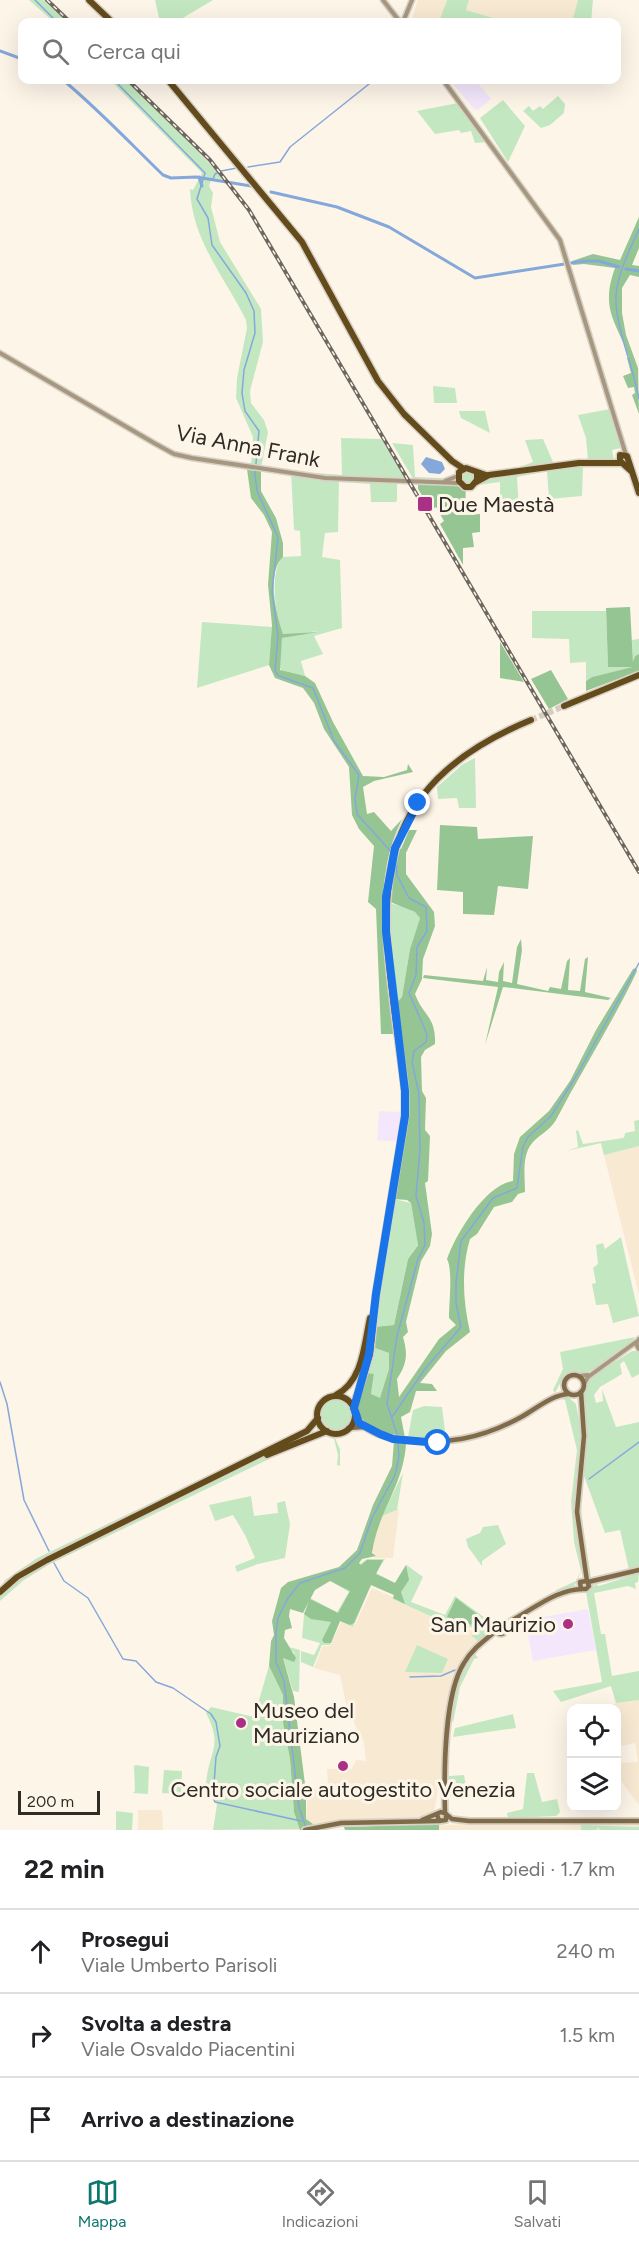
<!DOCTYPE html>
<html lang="it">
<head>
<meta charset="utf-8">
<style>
  :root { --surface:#fff; --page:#f2f2f2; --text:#202124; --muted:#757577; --line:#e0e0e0; --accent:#0f766e }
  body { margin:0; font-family:Figtree,sans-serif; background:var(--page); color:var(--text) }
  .controls { position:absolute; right:18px; bottom:18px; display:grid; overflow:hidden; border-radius:12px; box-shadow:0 6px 24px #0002 }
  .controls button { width:54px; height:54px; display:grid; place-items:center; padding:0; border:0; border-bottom:2px solid var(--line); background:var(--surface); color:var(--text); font:30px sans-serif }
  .scale { position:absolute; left:18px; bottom:15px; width:82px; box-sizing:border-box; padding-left:6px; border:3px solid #2f2b25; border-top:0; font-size:16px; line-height:21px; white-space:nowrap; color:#2f2b25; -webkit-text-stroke:4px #fef5e9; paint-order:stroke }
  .stop { position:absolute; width:18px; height:18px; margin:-14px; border:4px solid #1a73e8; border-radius:50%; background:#fff }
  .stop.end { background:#1a73e8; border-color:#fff; box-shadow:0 2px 6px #0008 }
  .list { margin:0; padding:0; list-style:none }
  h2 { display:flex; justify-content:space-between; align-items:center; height:78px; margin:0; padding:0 24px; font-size:26px }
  h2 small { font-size:20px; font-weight:400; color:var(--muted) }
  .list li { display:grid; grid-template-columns:39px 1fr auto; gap:18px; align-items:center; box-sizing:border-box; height:84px; padding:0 24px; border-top:2px solid var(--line) }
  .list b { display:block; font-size:22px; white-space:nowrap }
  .list p { margin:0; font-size:20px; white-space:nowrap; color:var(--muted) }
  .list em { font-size:20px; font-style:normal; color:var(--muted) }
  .icon { flex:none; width:33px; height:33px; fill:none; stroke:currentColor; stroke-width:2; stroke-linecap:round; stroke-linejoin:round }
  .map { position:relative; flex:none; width:639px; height:1830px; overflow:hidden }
  .search { position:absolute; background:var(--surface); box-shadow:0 6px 24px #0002; left:18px; right:18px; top:18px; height:66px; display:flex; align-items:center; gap:15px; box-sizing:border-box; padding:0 21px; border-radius:12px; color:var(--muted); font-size:22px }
  .sheet { height:330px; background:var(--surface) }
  nav { display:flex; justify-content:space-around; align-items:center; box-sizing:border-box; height:84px; border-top:2px solid var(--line); background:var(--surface); font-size:16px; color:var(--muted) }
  nav a { display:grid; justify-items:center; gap:3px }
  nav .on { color:var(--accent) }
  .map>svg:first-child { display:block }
</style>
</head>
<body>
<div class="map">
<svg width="639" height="1830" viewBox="0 0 639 1830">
  <rect width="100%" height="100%" fill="#fef5e9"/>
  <!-- commercial -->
  <g fill="#f4e7fc">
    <polygon points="450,80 475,80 491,99 478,110 474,109"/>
    <polygon points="402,1109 399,1142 377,1140 379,1111 398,1112"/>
    <polygon points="588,1609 596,1650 533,1661 525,1620"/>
  </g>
  <!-- built -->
  <g fill="#f8e9d3">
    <polygon points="418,0 447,0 445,5 457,22 411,22"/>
    <polygon points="469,0 578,0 579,7 572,22 506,22 466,10"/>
    <polygon points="639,1133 639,1295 601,1143"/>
    <polygon points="399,1509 393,1558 374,1558 372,1547 382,1516"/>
    <polygon points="372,1588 472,1631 479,1643 457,1669 434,1814 415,1820 329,1826 314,1830 258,1830 306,1823 308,1790 328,1788 327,1769 352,1769 356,1760 366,1761 364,1743 347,1708 340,1675 314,1668 323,1646 330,1646 341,1622 354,1627"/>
    <polygon points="639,1700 639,1805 617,1776 617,1763 638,1762 635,1743 617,1747 616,1708 606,1708 616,1703"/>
    <polygon points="138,1810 162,1810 163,1830 138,1830"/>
    <polygon points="500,1822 519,1822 519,1825 531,1825 532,1823 639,1824 639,1830 358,1830"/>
  </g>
  <!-- green -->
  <g fill="#c3e8c1">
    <polygon points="29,0 44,0 67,22 54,22"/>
    <polygon points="155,0 213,0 176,22 160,22"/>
    <polygon points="447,0 469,0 466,10 493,18 488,22 439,22"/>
    <polygon points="578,0 593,0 591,22 572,22"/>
    <path d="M110 80H127L226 180 212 178 209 186 213 193 211 207 220 242 261 309 263 342 250 391 251 403 264 420 268 432 261 468 251 467 253 437 236 398 237 378 247 328 246 320C224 276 192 240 190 189L193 190 202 173Z"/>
    <polygon points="558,96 565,104 564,113 550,125 541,128 523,111 529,106 533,111 540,106 543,109"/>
    <polygon points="503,100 525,126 508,162 480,118"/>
    <polygon points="458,103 487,142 475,143 471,131 461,133 459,130 435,134 417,111"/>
    <polygon points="433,386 455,388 457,403 434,403"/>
    <polygon points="610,409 621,448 612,450 614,460 601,466 583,466 582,496 549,499 547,471 517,477 519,509 500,507 500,482 478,485 415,482 392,443 413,445 415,477 460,479 464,471 474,472 476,478 507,472 533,462 525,440 543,439 553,462 588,460 586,438 578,415"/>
    <polygon points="459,411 485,411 490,433 461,418"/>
    <path d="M341 438 381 439 408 482H397V501L395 502H371L370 484 339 482 338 532 325 533 322 557 340 560 342 628 314 636 323 654 301 661 305 676 283 672 279 667 282 638 318 631 284 636C275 620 269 570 283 557L301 556 300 531 294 530 291 471 342 475Z"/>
    <polygon points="532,611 606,611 608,666 633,666 632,640 639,639 639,654 635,656 632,667 592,677 586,681 586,662 570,663 569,639 532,638"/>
    <polygon points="202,622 272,627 269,665 197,688"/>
    <polygon points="475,758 476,808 459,808 457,798 438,799 437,787 463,764"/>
    <polygon points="388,903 402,906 419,914 420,918 410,949 402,997 397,1002 389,947"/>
    <polygon points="639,1120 639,1146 604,1155 601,1143 566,1151 578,1147 576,1131 578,1130 583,1144 624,1138 625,1133 635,1131 634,1121"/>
    <polygon points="394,1199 411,1203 418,1244 408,1259 394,1325 374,1327"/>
    <polygon points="621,1237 639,1316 613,1323 608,1304 596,1305 592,1284 596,1283 593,1268 598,1264 596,1245 603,1243 605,1249"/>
    <path d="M635 1337C627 1351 603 1365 588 1372 581 1375 573 1371 565 1374L555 1393 553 1390 563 1369 560 1352Z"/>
    <polygon points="372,1347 389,1353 389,1369 380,1399 371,1394 374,1375 367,1373"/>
    <path d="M632 1351H639V1374L632 1378 624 1361 620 1364 622 1374 600 1387 594 1395 596 1403 603 1401 602 1389 616 1427 639 1422V1568L629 1570 620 1530 605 1533 584 1476C576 1510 587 1544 591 1578L594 1579H589L579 1509 587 1440 581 1401 589 1378Z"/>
    <polygon points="567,1396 576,1404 581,1430 575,1495 582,1570 575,1585 558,1594 556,1590 576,1581 581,1571 574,1542 571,1502 577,1450 565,1400 559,1398"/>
    <circle cx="336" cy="1414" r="16"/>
    <polygon points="424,1406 442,1407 446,1439 408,1437 413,1410"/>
    <polygon points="302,1430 254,1457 42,1560 0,1589 5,1580 37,1558"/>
    <polygon points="324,1433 334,1436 340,1449 340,1466 337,1465 338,1455 334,1439 324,1435 317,1436 50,1564 24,1580 0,1601 0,1595 31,1571 264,1457"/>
    <polygon points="403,1473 397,1510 382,1516"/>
    <polygon points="251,1496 254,1516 278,1513 277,1503 285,1501 290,1524 285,1558 258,1564 237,1572 235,1566 255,1558 245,1535 233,1515 215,1521 209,1505"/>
    <polygon points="498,1525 506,1544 482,1561 482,1566 468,1547 466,1539 480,1533 483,1527"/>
    <polygon points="367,1559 385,1559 376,1573 395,1583 406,1565 408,1566 423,1577 411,1602 445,1615 455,1596 485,1618 487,1634 479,1642 472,1636 475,1629 453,1620 446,1623 393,1599 394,1595 371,1585 353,1627 340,1621 330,1645 322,1645 313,1667 301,1662 301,1651 314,1655 320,1643 302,1638 304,1615 310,1598 337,1612 349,1592 334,1583"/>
    <polygon points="639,1573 638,1582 635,1583 636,1589 628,1586 594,1593 601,1634 605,1634 612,1676 639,1671 639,1700 616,1703 611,1686 561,1702 553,1691 602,1682 586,1592 596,1584 599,1586"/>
    <polygon points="417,1645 448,1659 442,1673 405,1672"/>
    <polygon points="289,1647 300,1650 299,1692 293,1691 283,1658 295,1654"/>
    <path d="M475 1654 478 1658 474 1659 460 1687 453 1723C446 1700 462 1672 475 1654Z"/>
    <path d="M269 1666 283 1695V1723L290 1759 294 1812 300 1829 213 1830 217 1804 206 1790V1785C208 1751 224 1748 206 1713L211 1707 254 1717Z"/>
    <polygon points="513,1714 516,1728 453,1737 455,1728"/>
    <polygon points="136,1765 149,1767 148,1794 133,1793 135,1791 134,1766"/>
    <polygon points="164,1770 182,1771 181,1794 162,1793"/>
    <polygon points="527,1773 534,1773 542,1802 557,1799 560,1812 556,1816 508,1818 507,1813 523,1809"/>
    <polygon points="464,1775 468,1796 448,1796 449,1776"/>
    <polygon points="116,1811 133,1813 132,1830 116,1830"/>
    <polygon points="581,1825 639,1827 639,1830 601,1830 597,1827 597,1830 581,1830"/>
  </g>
  <!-- forest -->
  <g fill="#96c594">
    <path d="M639 217V248L632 265 639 266V277L630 275 622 288V313L626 335 638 368 639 414 632 395 635 393 634 387 628 388 623 376 631 373 627 358 629 357C616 321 600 309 615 268L584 264 573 265 572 261 593 254 620 260Z"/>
    <path d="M247 469 261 471V491L276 518 283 543V557C266 573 276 614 283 634L318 632 282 638 280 670 305 676 315 683 333 722 363 776 384 777 407 770 408 764 413 772 374 781 363 787 367 814 374 812 391 831 402 819C369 885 387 964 395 1034H381L376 909 368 902 374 846 359 829 352 815 349 767 324 729 314 703 303 688 275 678 269 665 272 625 268 585 272 532 264 515 251 498Z"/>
    <polygon points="418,483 466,485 465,515 480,514 480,532 472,533 474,547 463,548 463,565 440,524 444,521 436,507 431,510 418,489"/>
    <polygon points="630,607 633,662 635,656 639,654 639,671 586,691 586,681 592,677 632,667 608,667 606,608"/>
    <polygon points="500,642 524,682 500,678"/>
    <polygon points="551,670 568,699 549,709 531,679"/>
    <polygon points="440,825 477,827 478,839 533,836 528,889 498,886 494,915 463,914 463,892 437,890"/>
    <path d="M409 830H417L406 853V874L434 912 435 926 423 959 422 979 415 994C423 1016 436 1016 435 1044L425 1050 421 1057 422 1091 426 1098 425 1130 430 1136 428 1181 425 1183 432 1234 430 1246 421 1261 406 1322 408 1332 403 1337C408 1354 407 1364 397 1379L399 1397 439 1339 456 1325 449 1318C449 1303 453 1270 447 1259 456 1234 485 1185 513 1181L514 1154 520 1137 549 1111 570 1081 596 1030 633 969 636 968 637 971C613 1022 582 1070 556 1120 550 1131 536 1136 530 1146 522 1159 525 1177 525 1192L518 1194 512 1202 494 1207 477 1234 470 1239C461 1269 463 1302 470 1332L446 1351 420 1383 432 1384 437 1391H416L410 1412 401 1417 405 1438C354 1430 349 1418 367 1373L374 1374 371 1394 380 1398 389 1369V1353L372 1347 374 1327 394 1325 408 1259 418 1245 411 1203 407 1200 394 1199 407 1086 397 1002 402 997 410 949 420 918 415 912 388 901 398 848 401 849Z"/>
    <polygon points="521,939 522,950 517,984 548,991 550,987 561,989 567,961 570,958 568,990 580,991 585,959 588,957 585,992 611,998 608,1000 503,987 485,1045 498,987 423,978 424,975 483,981 487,967 486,980 498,982 499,972 504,962 503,981 512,983 517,947"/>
    <path d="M394 1441 406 1443C404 1485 378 1511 372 1553L376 1556 362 1559 359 1563 361 1565 367 1560H383L376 1574 395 1583 406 1565 409 1580 401 1592 405 1604 393 1598 394 1595 371 1585 354 1623 350 1625 340 1621 331 1643H324L322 1640 331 1622 311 1619 304 1614 310 1599 338 1613 350 1591 330 1581 315 1590 303 1613 290 1609 289 1616 292 1628 285 1630 284 1638 296 1658 294 1662 283 1658 294 1697 306 1792V1819L313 1824 315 1830H300L294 1812 290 1759 283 1723V1695L269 1666 271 1641 274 1635 272 1621 281 1588 288 1582 339 1567 357 1550 373 1505 392 1466Z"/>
    <polygon points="456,1598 477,1614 475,1626 447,1617"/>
    <polygon points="439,1824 439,1830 345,1830 344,1827"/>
  </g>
  <!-- water -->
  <polygon fill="#85a8db" points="426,457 442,462 445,469 440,474 429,473 421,464"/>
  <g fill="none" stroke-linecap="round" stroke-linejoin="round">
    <!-- stream -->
    <g stroke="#85a8db" stroke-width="1.5">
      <polyline points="35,0 57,22"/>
      <polyline points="114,80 205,173 197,199 208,218 212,245 246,293 254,311 255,333 244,370 242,393 245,411 259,431 255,474 257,491 278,537 272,592 278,635 275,671 279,676 313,688 334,741 359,775 355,799 357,814 394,855"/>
      <polyline points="65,81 66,80"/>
      <polyline points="248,167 280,162 290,147 374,80"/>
      <polyline points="221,171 237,168"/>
      <polyline points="213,179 215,174 219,172"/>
      <path d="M639 229C630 250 618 272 616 295 614 324 634 368 639 399"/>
      <polyline points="396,858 397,875 409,898 426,907 427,931 417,947 416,975 409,993 427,1034 426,1042 414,1051 412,1062 419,1094 420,1150 416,1196 424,1223 425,1245 418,1259 397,1336 387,1404 398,1437"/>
      <polyline points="0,1382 7,1404 24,1500 49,1551"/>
      <polyline points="392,1417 425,1369 461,1327 456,1303 456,1283 461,1241 493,1198 517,1188 523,1146 528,1137 551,1116 578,1073 639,963"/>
      <polyline points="589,1479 639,1442"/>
      <polyline points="54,1563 64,1581 88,1598 123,1659 136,1661 156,1682 173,1688 211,1714 216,1722 220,1746 216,1757 214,1784 210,1792 215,1802 301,1821"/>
      <polyline points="410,1677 441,1676 455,1670"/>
      <polyline points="306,1828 299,1807 284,1681 276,1662 276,1632 278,1618 288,1598 300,1583 345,1568 360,1553 372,1518 395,1475 399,1457 398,1442"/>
    </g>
    <!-- canal -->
    <g stroke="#85a8db" stroke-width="3">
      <polyline points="0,51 22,59"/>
      <path d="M63 80C98 109 130 143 163 175L171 178 196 177 251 186"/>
      <polyline points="199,177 202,186"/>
      <polyline points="271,192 337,207 389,227 475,278 584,261 599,261 619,267"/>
      <polyline points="626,269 639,271"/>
    </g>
    <!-- primary-tunnel -->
    <polyline stroke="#d5cdc2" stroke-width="6" stroke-dasharray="6 3" stroke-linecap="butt" points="531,720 564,706"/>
    <!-- tertiary casing -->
    <g stroke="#d9d1c6" stroke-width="7">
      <g id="tertiary">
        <polyline points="383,0 400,22"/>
        <polyline points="403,22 412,0"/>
        <polyline points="443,80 560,240 626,455"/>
        <polyline points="0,353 154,443 174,454 192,458 325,478 460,483"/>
        <polyline points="445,481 458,476"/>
        <polyline points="639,1339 636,1344 639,1349"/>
        <polyline points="579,1376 588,1375"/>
        <polyline points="584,1384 588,1377 636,1342"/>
      </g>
    </g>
    <!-- secondary casing -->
    <g stroke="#d9d1c6" stroke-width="8">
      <g id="secondary">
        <circle cx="574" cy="1385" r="10"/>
        <polyline points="581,1392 584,1436 577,1512 587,1581"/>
        <path d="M355 1415C362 1430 382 1437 398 1439 444 1446 482 1439 523 1416 537 1408 552 1395 568 1394"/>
        <polyline points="348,1428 363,1427"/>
        <polyline points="588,1582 639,1570"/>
        <path d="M501 1626C528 1614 556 1587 586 1589L589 1586 587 1581 580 1582 581 1589"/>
        <circle cx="501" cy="1630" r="4"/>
        <path d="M445 1813C444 1775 444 1694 464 1663 472 1649 485 1640 497 1630"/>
        <polyline points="447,1815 452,1819 469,1821 639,1821"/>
        <polyline points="422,1820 441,1812 446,1814 446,1820 439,1821 437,1814"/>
        <polyline points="305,1830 341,1823 438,1821"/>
      </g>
    </g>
    <!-- primary casing -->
    <g stroke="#d9d1c6" stroke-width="9">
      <g id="primary">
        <polyline points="89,0 112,22"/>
        <polyline points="168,80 302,242 378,381 404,414 452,461 464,469"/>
        <polyline points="631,471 620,461 620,455 627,456 639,493"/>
        <polyline points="477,473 477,480 471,487 465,487 459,481 459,472 466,468 486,475"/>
        <polyline points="476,482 489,475 579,463 622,463"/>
        <polyline points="564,706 639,675"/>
        <path d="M336 1395C363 1381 364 1345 370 1318"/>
        <circle cx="336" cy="1415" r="19"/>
        <path d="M353 1408 370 1354 376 1294 405 1116V1091C386 928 342 798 531 720"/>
        <polyline points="267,1455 327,1431"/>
        <polyline points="0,1592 17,1577 47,1560 307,1431 318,1418"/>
      </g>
    </g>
    <!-- tertiary -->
    <use href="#tertiary" stroke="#a69880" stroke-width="4"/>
    <!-- secondary -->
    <use href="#secondary" stroke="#7f6b48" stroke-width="4.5"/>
    <!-- primary -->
    <use href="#primary" stroke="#634b1c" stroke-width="6"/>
    <!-- rail casing -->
    <g stroke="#6d6760" stroke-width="4">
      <g id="rail">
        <polyline points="47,0 70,22"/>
        <polyline points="128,80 210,160 249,210 639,872"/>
      </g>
    </g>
    <!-- rail -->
    <use href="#rail" stroke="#fef5e9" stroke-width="1.5" stroke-dasharray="4.5" stroke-linecap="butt"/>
  </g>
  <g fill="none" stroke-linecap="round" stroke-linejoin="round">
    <!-- route -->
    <polyline stroke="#1a73e8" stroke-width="8" points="418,803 395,848 386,897 386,932 405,1091 405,1116 376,1294 369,1354 354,1408 359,1423 380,1434 393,1439 438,1443"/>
  </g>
  <!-- markers -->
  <g fill="#aa3083" stroke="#fef5e9" stroke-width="2">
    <rect x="417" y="496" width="16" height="16" rx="3"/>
    <circle cx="568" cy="1624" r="6"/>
    <circle cx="241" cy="1723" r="6"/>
    <circle cx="343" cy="1766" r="6"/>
  </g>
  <g text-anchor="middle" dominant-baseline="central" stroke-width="6" stroke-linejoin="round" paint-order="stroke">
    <!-- street labels -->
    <g font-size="22" fill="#2f2b25" stroke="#fef5e9">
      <text transform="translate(248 446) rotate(11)">Via Anna Frank</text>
    </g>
    <!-- poi labels -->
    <g font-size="22" fill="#2f2b25" stroke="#fef5e9" text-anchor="start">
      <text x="438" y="504">Due Maestà</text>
      <text x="556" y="1624" text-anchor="end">San Maurizio</text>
      <text x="253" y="1710">Museo del<tspan x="253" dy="25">Mauriziano</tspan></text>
      <text x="343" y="1789" text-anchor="middle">Centro sociale autogestito Venezia</text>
    </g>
  </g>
</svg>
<div class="controls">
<button><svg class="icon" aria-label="locate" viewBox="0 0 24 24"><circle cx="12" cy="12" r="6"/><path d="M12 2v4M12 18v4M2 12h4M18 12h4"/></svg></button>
<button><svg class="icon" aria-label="layers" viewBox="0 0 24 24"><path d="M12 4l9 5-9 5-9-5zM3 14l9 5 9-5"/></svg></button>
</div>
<div class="scale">200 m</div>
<div class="stop" style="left:438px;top:1443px"></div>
<div class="stop end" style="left:418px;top:803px"></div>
<div class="search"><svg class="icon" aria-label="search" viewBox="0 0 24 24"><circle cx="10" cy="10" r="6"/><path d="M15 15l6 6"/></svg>Cerca qui</div>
</div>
<section class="sheet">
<h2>22 min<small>A piedi · 1.7 km</small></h2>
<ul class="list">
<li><svg class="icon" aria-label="ahead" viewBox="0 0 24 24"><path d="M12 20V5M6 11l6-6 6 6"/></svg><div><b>Prosegui</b><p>Viale Umberto Parisoli</p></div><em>240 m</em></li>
<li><svg class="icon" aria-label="right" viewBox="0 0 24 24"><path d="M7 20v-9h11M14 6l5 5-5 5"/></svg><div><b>Svolta a destra</b><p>Viale Osvaldo Piacentini</p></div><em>1.5 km</em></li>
<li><svg class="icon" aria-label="arrive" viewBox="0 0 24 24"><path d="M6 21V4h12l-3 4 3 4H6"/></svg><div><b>Arrivo a destinazione</b></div></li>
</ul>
</section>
<nav>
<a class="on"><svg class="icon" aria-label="map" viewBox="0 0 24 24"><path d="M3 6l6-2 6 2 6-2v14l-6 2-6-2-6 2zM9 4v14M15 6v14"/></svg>Mappa</a>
<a><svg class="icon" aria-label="directions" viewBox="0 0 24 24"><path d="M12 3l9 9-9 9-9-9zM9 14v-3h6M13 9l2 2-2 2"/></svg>Indicazioni</a>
<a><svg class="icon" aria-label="saved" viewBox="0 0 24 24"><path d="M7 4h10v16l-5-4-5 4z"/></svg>Salvati</a>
</nav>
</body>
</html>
